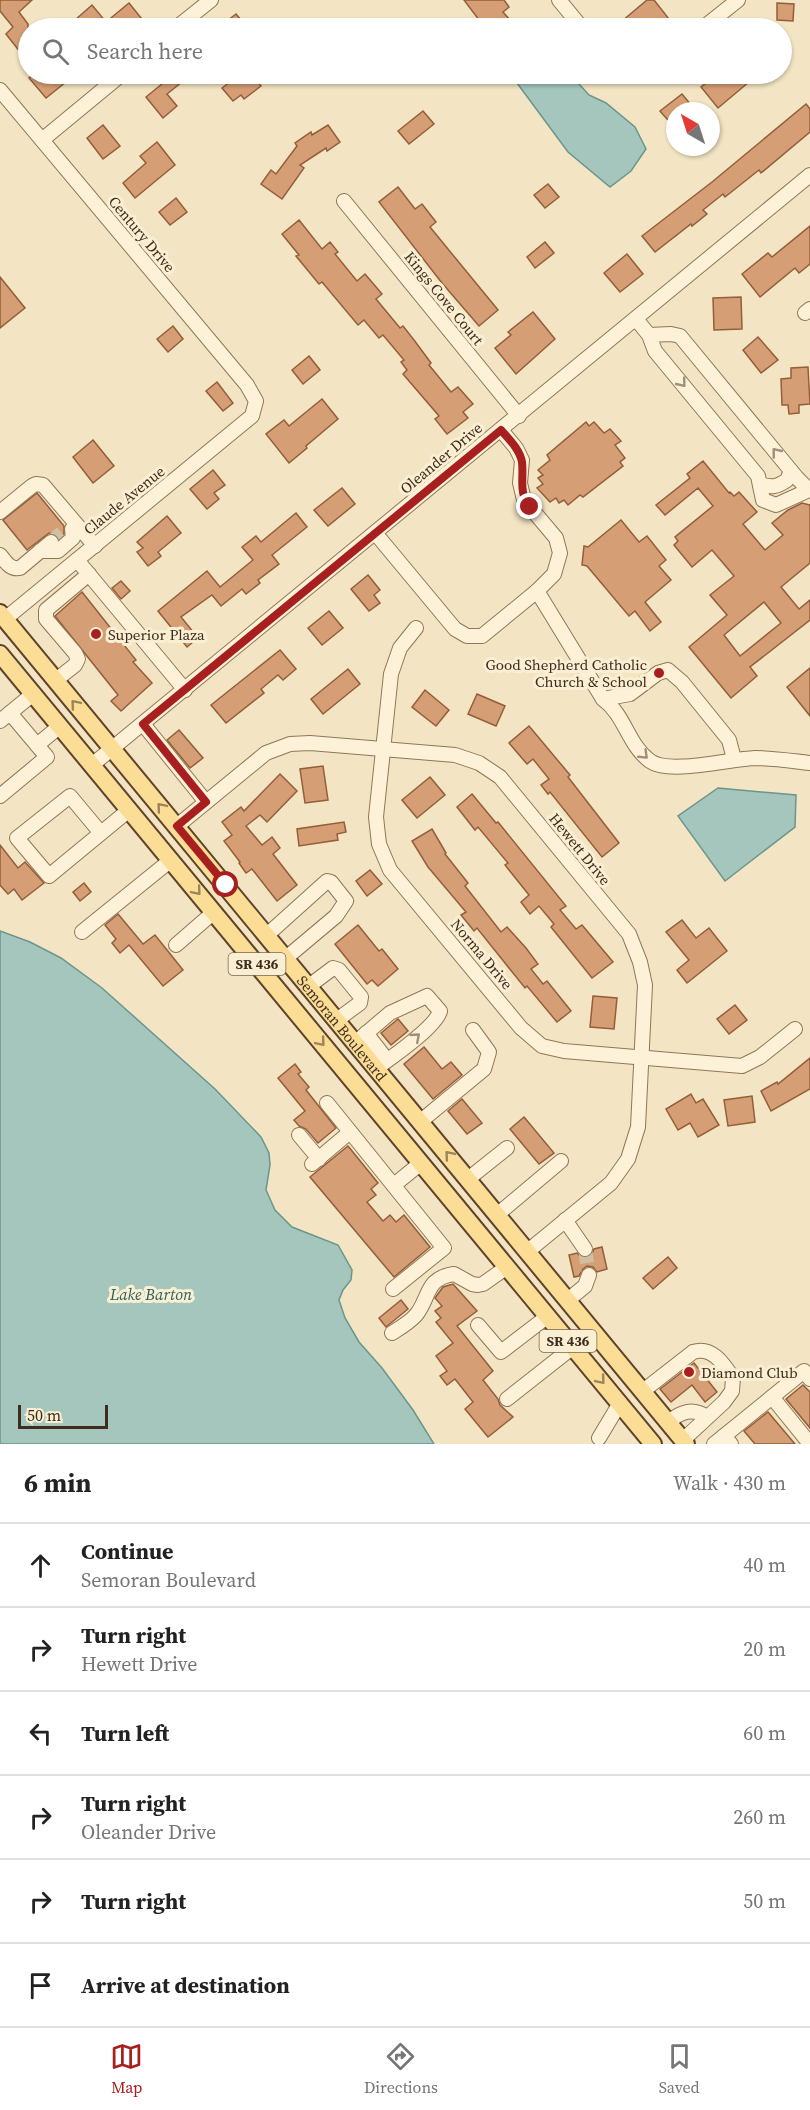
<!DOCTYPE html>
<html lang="en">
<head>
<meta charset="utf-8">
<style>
  :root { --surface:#fff; --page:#f6f6f6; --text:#222; --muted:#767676; --line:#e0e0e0; --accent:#a7201f }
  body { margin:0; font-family:"Source Serif 4",serif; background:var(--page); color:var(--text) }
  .compass { position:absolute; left:666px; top:102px; width:54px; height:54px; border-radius:50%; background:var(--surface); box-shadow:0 2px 4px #0004; rotate:321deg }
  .scale { position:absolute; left:18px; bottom:15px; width:90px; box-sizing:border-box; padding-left:6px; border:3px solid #3e2d1d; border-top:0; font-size:16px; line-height:21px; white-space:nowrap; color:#3e2d1d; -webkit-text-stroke:4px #faefd3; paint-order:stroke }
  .stop { position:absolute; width:18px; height:18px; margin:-14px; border:4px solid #a7201f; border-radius:50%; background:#fff }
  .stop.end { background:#a7201f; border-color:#fff; box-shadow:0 2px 6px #0008 }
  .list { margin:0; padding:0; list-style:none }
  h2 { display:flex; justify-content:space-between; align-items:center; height:78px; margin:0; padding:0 24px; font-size:26px }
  h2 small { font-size:20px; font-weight:400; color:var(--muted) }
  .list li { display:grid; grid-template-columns:39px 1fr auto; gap:18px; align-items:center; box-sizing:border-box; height:84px; padding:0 24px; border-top:2px solid var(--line) }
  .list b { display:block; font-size:22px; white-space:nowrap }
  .list p { margin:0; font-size:20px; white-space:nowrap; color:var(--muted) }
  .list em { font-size:20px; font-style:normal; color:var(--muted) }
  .icon { flex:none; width:33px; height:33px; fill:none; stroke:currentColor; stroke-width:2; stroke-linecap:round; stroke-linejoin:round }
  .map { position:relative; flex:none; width:810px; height:1444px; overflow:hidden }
  .search { position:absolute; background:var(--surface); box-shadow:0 2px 4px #0004; left:18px; right:18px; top:18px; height:66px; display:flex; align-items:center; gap:15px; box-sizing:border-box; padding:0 21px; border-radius:33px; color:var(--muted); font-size:22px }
  .sheet { height:582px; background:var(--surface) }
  nav { display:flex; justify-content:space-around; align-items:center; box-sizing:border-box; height:84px; border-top:2px solid var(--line); background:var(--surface); font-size:16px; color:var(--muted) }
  nav a { display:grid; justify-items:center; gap:3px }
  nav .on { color:var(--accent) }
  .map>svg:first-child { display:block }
</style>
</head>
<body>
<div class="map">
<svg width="810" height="1444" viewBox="0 0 810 1444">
  <rect width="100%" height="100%" fill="#f3e5c3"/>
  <!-- water -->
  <g fill="#a5c6bd" stroke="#6a968b" stroke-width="1.5">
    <polygon points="518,74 570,74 589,95 606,103 635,127 646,149 631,171 610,187 568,152 517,83"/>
    <polygon points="718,788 796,795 795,827 725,881 678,816"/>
    <polygon points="0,931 30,942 61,958 102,988 215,1089 261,1137 269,1153 270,1165 266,1190 275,1210 292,1227 338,1245 352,1270 351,1280 343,1290 339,1300 345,1318 359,1342 382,1368 413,1410 434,1444 0,1444"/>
  </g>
  <!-- building -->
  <g fill="#d69e74" stroke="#935e39" stroke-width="1.5" fill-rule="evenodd">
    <polygon points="0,0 32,0 19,12 28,24 28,62 6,34 13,27 0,11"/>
    <polygon points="464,0 504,0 509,7 503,12 517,28 485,28"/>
    <polygon points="647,0 654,0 669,19 656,28 628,28 622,21"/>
    <polygon points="129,3 141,18 129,28 82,28 75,20 92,5 106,22"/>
    <polygon points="777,3 794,4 793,21 777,20"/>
    <polygon points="236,14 248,28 218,28"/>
    <polygon points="35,74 76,74 46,98 29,78"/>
    <polygon points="164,74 192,74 167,94 177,106 163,118 146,97 168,79"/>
    <polygon points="240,74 251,74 261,86 244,99 241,95 233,101 222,88"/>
    <polygon points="718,74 742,74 749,82 718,108 701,87"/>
    <polygon points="682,94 696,111 675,111 675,128 660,111"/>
    <polygon points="806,104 810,109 810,132 761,173 759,170 725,197 723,194 703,210 707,214 692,226 691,224 655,252 642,236 712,182"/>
    <polygon points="423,111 434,124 409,144 398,131"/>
    <polygon points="103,125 120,146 103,159 87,138"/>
    <polygon points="328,125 340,142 327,151 326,148 300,165 304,168 282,199 261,184 271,170 276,174 297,146 295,143 311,132 312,135"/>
    <polygon points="157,142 175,165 135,198 123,183 146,163 140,156"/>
    <polygon points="548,184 559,197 545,208 534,195"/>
    <polygon points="398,187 415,209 422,204 436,222 430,227 498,310 479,326 442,283 379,202"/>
    <polygon points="176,198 187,212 170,225 159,212"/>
    <polygon points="299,220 322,249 330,242 338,252 335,254 357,281 365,274 382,294 376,299 400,328 403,326 414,340 431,363 429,365 451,392 458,387 473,404 463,412 468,418 447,434 435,419 439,416 403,374 407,370 401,362 404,360 383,335 379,338 364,320 358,325 322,282 319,284 296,256 299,255 282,234"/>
    <polygon points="810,226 810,264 799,273 795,268 760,297 742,274 768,253 772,257"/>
    <polygon points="545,242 554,253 535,268 527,257"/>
    <polygon points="627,254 643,274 620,292 604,273"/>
    <polygon points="0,277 25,308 0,328"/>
    <polygon points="741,297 742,329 714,330 713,298"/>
    <polygon points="533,312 555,339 516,374 495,348 511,335 508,332"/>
    <polygon points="173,326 183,339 168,352 157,339"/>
    <polygon points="758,337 778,360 761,373 743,350"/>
    <polygon points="309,356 320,370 303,384 292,370"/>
    <polygon points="808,367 810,404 799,405 799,413 789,414 788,405 782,405 781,379 791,378 791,368"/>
    <polygon points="217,382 233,403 223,411 206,391"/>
    <polygon points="322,399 338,419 306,446 307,448 289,463 266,434 284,420 289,426"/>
    <polygon points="586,422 589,426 594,422 604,433 610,429 621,441 615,445 625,458 620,462 623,466 583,497 580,495 568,505 564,500 559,503 556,498 550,502 537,488 543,484 538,478 543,475 538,470 550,460 547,455"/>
    <polygon points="93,440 114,466 93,483 73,457"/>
    <path d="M703 461 729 493 730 492 734 496 739 492 757 512 743 524 765 550 783 535 772 523 788 510 802 503 810 505V563L781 587 799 609 810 600V620L750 667 757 676 731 698 689 647 727 615 710 595 734 576 712 550 692 567 674 545 678 541 675 537 713 506 698 488 665 515 656 505 690 478 687 474ZM764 602 781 623 740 656 724 635Z"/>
    <polygon points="213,470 225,485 214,493 219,499 207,509 190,489"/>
    <polygon points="342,488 355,504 328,526 314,510"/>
    <polygon points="37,493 64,526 64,534 59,538 55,534 49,533 27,550 3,520"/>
    <polygon points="296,513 307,527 272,555 279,564 258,580 260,583 246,594 242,589 221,606 212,595 181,617 198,638 187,647 158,611 207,571 220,587 253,560 242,547 256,536 261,542"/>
    <polygon points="167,516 181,533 158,552 161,556 148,566 137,552 143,548 137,542"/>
    <polygon points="621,520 639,542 647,536 666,560 659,566 671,580 645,602 661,622 650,631 635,611 629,616 587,566 582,565 584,546 588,547"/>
    <polygon points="368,575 380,590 374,595 380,603 369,611 351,589"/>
    <polygon points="121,581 130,591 121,599 112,588"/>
    <polygon points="82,592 136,660 133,662 152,683 121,711 111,701 118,695 55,616"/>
    <polygon points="329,611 343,628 322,645 308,628"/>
    <polygon points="280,650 296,669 283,680 278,675 261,689 264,693 226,723 211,705"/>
    <polygon points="810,668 810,716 787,687"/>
    <polygon points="348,669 360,684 323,714 311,699"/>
    <polygon points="425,690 449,710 436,726 412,707"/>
    <polygon points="477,694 505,706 496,726 468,714"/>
    <polygon points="529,726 570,775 568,777 619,843 602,857 550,792 548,794 541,785 549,779 533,759 527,764 509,743"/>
    <polygon points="179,730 203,758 190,768 167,740"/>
    <polygon points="323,766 328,800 305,803 300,769"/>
    <polygon points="280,774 297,791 267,822 260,815 246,826 262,845 272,837 280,848 273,854 297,885 277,901 252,869 246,873 239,863 240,862 224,841 232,835 222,822 241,807 244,811"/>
    <polygon points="430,777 445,795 417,818 402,800"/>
    <polygon points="472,794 496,823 498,822 566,906 560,910 576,929 582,925 613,962 592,978 551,927 554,924 539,906 530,914 521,902 529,895 505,865 508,863 478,827 475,830 457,807"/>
    <polygon points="344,822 346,832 337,834 338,840 299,846 297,829"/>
    <polygon points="432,829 446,853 445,854 468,883 465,886 501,932 507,927 526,948 538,964 531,969 543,984 547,981 571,1011 557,1022 527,986 525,988 477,928 474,931 461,915 466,912 428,867 412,841"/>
    <polygon points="0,845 18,868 25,862 44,883 22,900 14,889 8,894 0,885"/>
    <polygon points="370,870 382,884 367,896 356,881"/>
    <polygon points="84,883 91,892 80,901 73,892"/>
    <polygon points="118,914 143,944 155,935 183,970 163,986 129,945 120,953 112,943 116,939 105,925"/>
    <polygon points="682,920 696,938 709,928 727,951 687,983 677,970 689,960 666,932"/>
    <polygon points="358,925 379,951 382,949 398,969 378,986 372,980 367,984 335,944"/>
    <polygon points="593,996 617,998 614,1029 590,1027"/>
    <polygon points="735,1005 747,1020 729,1034 717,1019"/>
    <polygon points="398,1019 408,1031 391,1045 381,1033"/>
    <polygon points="424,1047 442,1069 451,1062 462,1075 433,1099 404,1064"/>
    <polygon points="810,1058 810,1089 771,1111 761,1091 777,1082 778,1084"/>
    <polygon points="295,1064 301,1072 298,1074 309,1087 306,1090 336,1128 318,1143 306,1129 299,1126 294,1120 305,1111 278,1078"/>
    <polygon points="691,1094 696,1103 703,1099 719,1125 698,1137 690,1123 678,1130 666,1109"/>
    <polygon points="752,1096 755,1122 728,1126 724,1100"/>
    <polygon points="462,1099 482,1123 467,1134 448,1111"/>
    <polygon points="524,1117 554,1153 539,1164 510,1129"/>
    <polygon points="348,1146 378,1183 371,1189 376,1195 367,1202 383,1221 390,1215 396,1222 404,1215 430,1247 394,1277 310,1177"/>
    <polygon points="602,1247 607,1269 597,1272 593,1267 587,1266 583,1269 579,1276 574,1277 569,1255 577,1253 581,1257 586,1258 591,1256 594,1249"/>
    <polygon points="668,1257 677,1268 653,1289 643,1278"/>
    <polygon points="453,1284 477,1311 457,1326 493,1371 483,1380 498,1399 500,1405 513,1417 488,1437 465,1409 473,1402 455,1379 447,1385 440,1376 447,1371 436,1356 453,1343 436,1322 441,1318 435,1311 442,1306 435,1298 443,1287"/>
    <polygon points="401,1300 408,1309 386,1327 379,1318"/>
    <polygon points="694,1363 717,1392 705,1402 692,1385 671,1402 660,1389"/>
    <polygon points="803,1385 810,1392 810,1428 786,1399"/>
    <polygon points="768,1412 795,1444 755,1444 744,1431"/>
  </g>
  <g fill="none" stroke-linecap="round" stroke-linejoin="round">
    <!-- minor-tunnel -->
    <g stroke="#cfc0a2" stroke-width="14" stroke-dasharray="14 7" stroke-linecap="butt">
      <polyline points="51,542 66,529"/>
      <polyline points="585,1249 589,1275"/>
    </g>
    <!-- minor casing -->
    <g stroke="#907657" stroke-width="16">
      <g id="minor">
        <polyline points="559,0 582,28"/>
        <polyline points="176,28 211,0"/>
        <polyline points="703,28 738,0"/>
        <polyline points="635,74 639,74"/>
        <polyline points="0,90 247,385 256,401 252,416 5,619"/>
        <polyline points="42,140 122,74"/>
        <polyline points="344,201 519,416"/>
        <polyline points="805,313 810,309"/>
        <polyline points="636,319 649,335 655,351 758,476 763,500 776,505 809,490 797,478 680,336 671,334 649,335"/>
        <path d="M760 484C772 488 777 487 787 480L791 471"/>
        <polyline points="0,512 32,486 36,484 43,485 95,546"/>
        <polyline points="376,534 455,629 467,636 482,636 537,591 554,574 560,553 556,538 524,500 520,483 522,460 516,448 501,430"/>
        <polyline points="40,551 58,551 73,538 72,529"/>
        <path d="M0 555C6 562 10 570 20 568L51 542"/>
        <polyline points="77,560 185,690"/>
        <path d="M537 591 603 699C625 715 628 745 650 761 669 775 729 759 755 758 773 758 792 761 810 763"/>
        <polyline points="416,628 400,648 391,674 376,817 379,844 390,870 521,1028 542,1046 564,1051 742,1066 760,1057 795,1029"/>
        <polyline points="56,680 75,665 78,659 75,653 46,619 46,610 89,574"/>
        <polyline points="603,699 630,694 658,673 668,670 682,682 729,740 734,759"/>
        <polyline points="0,721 33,694"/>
        <polyline points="143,724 206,802"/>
        <polyline points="37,745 60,726"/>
        <polyline points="92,765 810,175"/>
        <polyline points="0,796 47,757 10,713"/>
        <polyline points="177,826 266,753 290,744 310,743 455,755 479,763 500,777 629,934 640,962 645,985 638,1127 628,1159 611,1183 528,1251"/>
        <polyline points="100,832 70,796 17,838 49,876 129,810"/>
        <polyline points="82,932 171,860"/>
        <polyline points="267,935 327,881 331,882 346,901 336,916 286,958"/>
        <polyline points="176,945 214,912"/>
        <polyline points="309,986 333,968 339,970 361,997 360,1003 337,1020"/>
        <polyline points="366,1033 387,1060"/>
        <path d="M356 1042 390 1013 427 996 440 1011C436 1027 392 1057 377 1068"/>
        <polyline points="327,1103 444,1248 393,1289"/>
        <polyline points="421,1121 484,1069 489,1052 473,1030"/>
        <polyline points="299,1135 319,1159"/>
        <polyline points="312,1164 350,1132"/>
        <polyline points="468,1179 507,1148"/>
        <polyline points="394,1185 421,1163"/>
        <polyline points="498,1214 561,1161"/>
        <polyline points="565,1220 585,1249"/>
        <polyline points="568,1300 585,1286 589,1275"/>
        <polyline points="478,1325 501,1352 548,1316"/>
        <path d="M392 1333C400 1328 410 1322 416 1315 430 1298 425 1278 454 1274L472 1284 478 1285 483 1284 507 1267"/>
        <path d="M643 1391 693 1352C712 1346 723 1363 733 1378L732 1391 724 1402 683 1440"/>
        <polyline points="772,1397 810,1444"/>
        <polyline points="507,1399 573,1347"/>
        <path d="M668 1422C681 1412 692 1407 707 1417"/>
        <polyline points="724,1436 804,1371 810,1379"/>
        <polyline points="599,1438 620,1403"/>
        <polyline points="714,1444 724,1436 731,1444"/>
      </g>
    </g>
    <!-- major casing -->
    <g stroke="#5e432b" stroke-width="20">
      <g id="major">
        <path id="s1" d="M0 613 686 1444"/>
        <polyline points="0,654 653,1444"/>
      </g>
    </g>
    <!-- minor -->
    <use href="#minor" stroke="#fdf2d7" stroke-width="14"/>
    <!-- major -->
    <use href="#major" stroke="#fbdd96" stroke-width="16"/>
  </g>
  <!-- one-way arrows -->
  <defs><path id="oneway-chevron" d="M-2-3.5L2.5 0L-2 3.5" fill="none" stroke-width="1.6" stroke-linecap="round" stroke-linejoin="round" transform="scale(1.5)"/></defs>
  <g stroke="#9e907a">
    <use href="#oneway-chevron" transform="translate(682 383) rotate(51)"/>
    <use href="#oneway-chevron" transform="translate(776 452) rotate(-129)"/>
    <use href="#oneway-chevron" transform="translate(644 755) rotate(44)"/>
    <use href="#oneway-chevron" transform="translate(416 1037) rotate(-41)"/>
  </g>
  <g stroke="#9c855a">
    <use href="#oneway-chevron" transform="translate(75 704) rotate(-130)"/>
    <use href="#oneway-chevron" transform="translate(161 807) rotate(-130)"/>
    <use href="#oneway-chevron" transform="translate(197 891) rotate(50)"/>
    <use href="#oneway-chevron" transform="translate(321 1042) rotate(50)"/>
    <use href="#oneway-chevron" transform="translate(449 1155) rotate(-130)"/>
    <use href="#oneway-chevron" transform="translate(601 1380) rotate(50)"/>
  </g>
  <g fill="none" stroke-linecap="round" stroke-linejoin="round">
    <!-- route -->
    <path stroke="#a7201f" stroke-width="8" d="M226 885 177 826 206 802 143 724 501 430C509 439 520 450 522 462 524 479 518 492 530 507"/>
  </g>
  <!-- markers -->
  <g fill="#a7201f" stroke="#faefd3" stroke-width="2">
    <circle cx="96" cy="634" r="6"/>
    <circle cx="659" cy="673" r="6"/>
    <circle cx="689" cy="1372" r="6"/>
  </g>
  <g text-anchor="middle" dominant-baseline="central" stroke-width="6" stroke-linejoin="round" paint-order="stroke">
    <!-- shield labels -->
    <g fill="#faefd3" stroke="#766754" stroke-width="1.5">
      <rect x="228.5" y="953" width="57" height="22" rx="4.5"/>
      <rect x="539.5" y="1330" width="57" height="22" rx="4.5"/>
    </g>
    <g font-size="14" font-weight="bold" fill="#3e2d1d">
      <text x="257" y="964">SR 436</text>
      <text x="568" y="1341">SR 436</text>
    </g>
    <!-- street labels -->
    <g font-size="15" fill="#3e2d1d" stroke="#faefd3">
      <text transform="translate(142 234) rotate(50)">Century Drive</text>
      <text transform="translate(444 298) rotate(51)">Kings Cove Court</text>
      <text transform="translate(441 458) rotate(-40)">Oleander Drive</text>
      <text transform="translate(124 500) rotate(-39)">Claude Avenue</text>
      <text transform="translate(580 849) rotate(51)">Hewett Drive</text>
      <text transform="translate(482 954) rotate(50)">Norma Drive</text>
      <text stroke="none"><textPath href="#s1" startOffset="538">Semoran Boulevard</textPath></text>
    </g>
    <!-- poi labels -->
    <g font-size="15" fill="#3e2d1d" stroke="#faefd3" text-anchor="start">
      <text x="108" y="634">Superior Plaza</text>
      <text x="647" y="664" text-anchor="end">Good Shepherd Catholic<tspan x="647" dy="17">Church &amp; School</tspan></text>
      <text x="701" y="1372">Diamond Club</text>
    </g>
    <!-- water labels -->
    <g font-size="16" font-style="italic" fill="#2a605d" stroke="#faefd3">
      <text x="151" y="1294">Lake Barton</text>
    </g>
  </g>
</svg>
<svg class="compass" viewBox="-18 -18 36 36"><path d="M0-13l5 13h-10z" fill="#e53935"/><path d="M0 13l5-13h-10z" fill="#767676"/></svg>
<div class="scale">50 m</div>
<div class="stop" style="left:226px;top:885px"></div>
<div class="stop end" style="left:530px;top:507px"></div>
<div class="search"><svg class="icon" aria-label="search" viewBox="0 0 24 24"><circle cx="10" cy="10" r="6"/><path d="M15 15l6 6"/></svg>Search here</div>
</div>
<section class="sheet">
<h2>6 min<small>Walk · 430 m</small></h2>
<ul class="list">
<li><svg class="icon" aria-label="ahead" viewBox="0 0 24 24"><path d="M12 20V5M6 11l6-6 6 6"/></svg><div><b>Continue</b><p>Semoran Boulevard</p></div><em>40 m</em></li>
<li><svg class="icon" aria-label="right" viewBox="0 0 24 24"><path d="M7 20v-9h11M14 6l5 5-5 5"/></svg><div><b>Turn right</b><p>Hewett Drive</p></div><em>20 m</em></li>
<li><svg class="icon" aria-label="left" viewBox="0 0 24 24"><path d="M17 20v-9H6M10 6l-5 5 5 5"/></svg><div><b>Turn left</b></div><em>60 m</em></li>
<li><svg class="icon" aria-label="right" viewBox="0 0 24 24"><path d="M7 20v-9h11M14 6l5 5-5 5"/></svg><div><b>Turn right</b><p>Oleander Drive</p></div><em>260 m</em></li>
<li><svg class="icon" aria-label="right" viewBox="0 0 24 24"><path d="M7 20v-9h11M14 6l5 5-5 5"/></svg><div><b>Turn right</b></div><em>50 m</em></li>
<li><svg class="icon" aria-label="arrive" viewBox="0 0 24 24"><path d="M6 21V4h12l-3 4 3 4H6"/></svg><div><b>Arrive at destination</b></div></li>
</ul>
</section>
<nav>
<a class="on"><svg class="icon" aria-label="map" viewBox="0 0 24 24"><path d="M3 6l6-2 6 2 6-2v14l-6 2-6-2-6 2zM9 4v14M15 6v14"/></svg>Map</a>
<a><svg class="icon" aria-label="directions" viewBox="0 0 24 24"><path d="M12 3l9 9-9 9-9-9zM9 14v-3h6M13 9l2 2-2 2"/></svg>Directions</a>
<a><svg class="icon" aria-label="saved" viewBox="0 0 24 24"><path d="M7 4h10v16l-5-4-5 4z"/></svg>Saved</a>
</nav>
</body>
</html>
